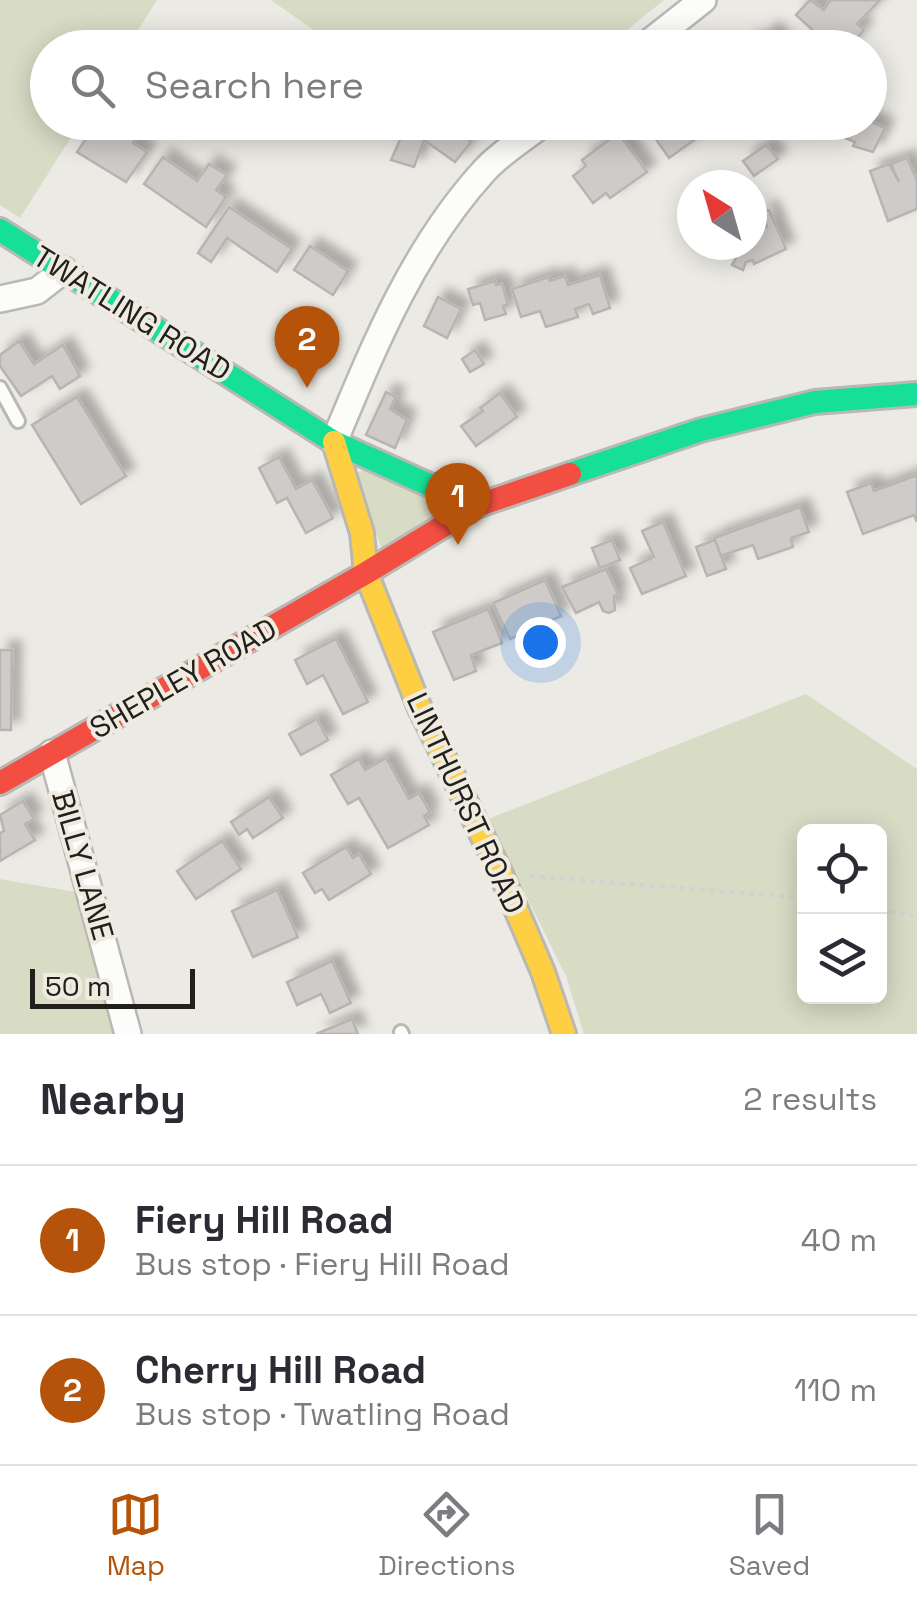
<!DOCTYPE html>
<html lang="en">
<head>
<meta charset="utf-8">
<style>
  :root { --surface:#fff; --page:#f2f2f3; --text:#2b2b33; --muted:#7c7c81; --line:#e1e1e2; --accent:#b45309 }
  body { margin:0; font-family:"Space Grotesk",sans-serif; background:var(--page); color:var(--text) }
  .controls { position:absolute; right:30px; bottom:30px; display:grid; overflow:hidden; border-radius:15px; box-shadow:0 5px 25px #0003 }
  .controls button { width:90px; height:90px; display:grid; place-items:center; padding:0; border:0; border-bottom:2px solid var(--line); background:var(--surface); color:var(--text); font:50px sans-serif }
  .compass { position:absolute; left:677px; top:170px; width:90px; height:90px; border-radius:50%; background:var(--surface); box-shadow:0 5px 25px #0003; rotate:323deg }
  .scale { position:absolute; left:30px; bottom:25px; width:165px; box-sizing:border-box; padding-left:10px; border:5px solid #22201d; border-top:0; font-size:28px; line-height:35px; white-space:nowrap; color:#22201d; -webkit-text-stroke:8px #efebe1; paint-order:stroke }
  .you { position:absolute; left:540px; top:642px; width:35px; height:35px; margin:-25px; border:8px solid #fff; border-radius:50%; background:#1a73e8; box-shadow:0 0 0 15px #1a73e833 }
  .badge { display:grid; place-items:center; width:65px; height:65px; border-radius:50%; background:var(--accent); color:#fff; font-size:32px; font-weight:700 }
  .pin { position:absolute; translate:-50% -82px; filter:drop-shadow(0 2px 5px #0008) }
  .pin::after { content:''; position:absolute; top:52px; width:35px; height:30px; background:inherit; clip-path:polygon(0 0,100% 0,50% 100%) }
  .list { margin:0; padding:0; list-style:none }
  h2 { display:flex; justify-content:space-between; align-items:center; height:130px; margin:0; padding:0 40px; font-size:42px }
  h2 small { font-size:32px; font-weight:400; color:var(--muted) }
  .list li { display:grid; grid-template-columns:65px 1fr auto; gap:30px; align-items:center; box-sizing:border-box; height:150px; padding:0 40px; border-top:2px solid var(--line) }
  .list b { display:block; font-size:38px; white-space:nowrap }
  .list p { margin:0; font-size:32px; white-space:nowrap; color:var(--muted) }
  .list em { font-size:32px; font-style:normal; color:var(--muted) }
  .icon { flex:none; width:55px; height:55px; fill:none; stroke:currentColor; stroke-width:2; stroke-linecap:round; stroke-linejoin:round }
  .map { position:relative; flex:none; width:917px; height:1034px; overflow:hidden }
  .search { position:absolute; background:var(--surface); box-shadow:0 5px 25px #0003; left:30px; right:30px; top:30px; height:110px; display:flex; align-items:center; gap:25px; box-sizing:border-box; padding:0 35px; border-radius:55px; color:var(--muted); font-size:38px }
  .sheet { height:430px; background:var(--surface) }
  nav { display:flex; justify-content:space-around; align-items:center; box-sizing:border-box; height:140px; border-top:2px solid var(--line); background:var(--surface); font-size:28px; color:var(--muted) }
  nav a { display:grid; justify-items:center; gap:5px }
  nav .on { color:var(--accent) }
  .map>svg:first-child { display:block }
</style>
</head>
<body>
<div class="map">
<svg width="917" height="1034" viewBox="0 0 917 1034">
  <defs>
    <filter id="shadow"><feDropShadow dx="9" dy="-9" stdDeviation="5" flood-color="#0004"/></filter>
  </defs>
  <rect width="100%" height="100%" fill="#eceae4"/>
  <!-- green -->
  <g fill="#d8dcc5" fill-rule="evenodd">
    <polygon points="0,0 157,0 127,47 48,48 48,122 80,123 20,218 0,205"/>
    <polygon points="271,0 664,0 606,47 339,48"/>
    <polygon points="363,470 441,505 443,512 382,550 356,473"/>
    <path d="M806 694 917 769V1034H584L566 976 488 819ZM804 832H880V996H804Z"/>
    <polygon points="0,879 81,893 113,1034 0,1034"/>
  </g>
  <!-- building -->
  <g fill="#cecbc8" stroke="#b7b4b1" stroke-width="2.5" filter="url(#shadow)">
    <polygon points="810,0 824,10 830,0 880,0 857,24 864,30 848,48 814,48 808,42 816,33 796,15"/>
    <polygon points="771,31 786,48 743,48 752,40 755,44"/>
    <polygon points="870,121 885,128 873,152 853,146 855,142 843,137 849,122"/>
    <polygon points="97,122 109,122 123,132 129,124 139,126 140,132 133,143 147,152 126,182 77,152"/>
    <polygon points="408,122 427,122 437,131 447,122 471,142 455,162 424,140 414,167 391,160"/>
    <polygon points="644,122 703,122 708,130 669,158"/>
    <polygon points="618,133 647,172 610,198 606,193 593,203 573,176 586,166 582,160"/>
    <polygon points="766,145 778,159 754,176 743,161"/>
    <polygon points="163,157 197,181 209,164 227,175 216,190 226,197 206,227 144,184"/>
    <polygon points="907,158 917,180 917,209 888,221 870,171 889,164 899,182 891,164"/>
    <polygon points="229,207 292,249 277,272 227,238 211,262 198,253"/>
    <polygon points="769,210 786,249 754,264 753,260 746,262 743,270 732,265 737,256 733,245 752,245 752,219 757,230 767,227 762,211"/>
    <polygon points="310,246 348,271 333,295 294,270"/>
    <polygon points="600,275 610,308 593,314 589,304 575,309 578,317 546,327 540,311 521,317 512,289 549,277 550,281 565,276 568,285"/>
    <polygon points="495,281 496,285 502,284 508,305 503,306 506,314 485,320 480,303 473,305 468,289"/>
    <polygon points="438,297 461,309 447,338 424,326"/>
    <polygon points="19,341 34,364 63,345 80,376 60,389 52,376 21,396 0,366 0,355"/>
    <polygon points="475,350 484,364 470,372 462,359"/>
    <polygon points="386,392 396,397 390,409 407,420 395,448 366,435"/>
    <polygon points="500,393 517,417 476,446 461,426 483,411 480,408"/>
    <polygon points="77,397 126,476 81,504 32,425"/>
    <polygon points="279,457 296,489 312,480 333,518 306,533 287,498 277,503 259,468"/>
    <polygon points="917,475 917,522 914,515 863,534 847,492 871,483 874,491"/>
    <polygon points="800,507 809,532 791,538 793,547 758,559 753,545 720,556 714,538"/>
    <polygon points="663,522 686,576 642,594 630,568 654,557 642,531"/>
    <polygon points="612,540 620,560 600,568 592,548"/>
    <polygon points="715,540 726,569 707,576 696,547"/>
    <polygon points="606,569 618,594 614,596 615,610 609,613 603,611 599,602 576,613 562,587"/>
    <polygon points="545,580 561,616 510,639 493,603"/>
    <polygon points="488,609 502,643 471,655 476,671 454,680 433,632"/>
    <polygon points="336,639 368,702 343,714 323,675 307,684 295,660"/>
    <polygon points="0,650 12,650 11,730 0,730"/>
    <polygon points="317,719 328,740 301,755 289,734"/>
    <polygon points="386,758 409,799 419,793 430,812 424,816 429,825 388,848 359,798 348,804 331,775 359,759 365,770"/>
    <polygon points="269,797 283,818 253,838 247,829 239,835 231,822"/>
    <polygon points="23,801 34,819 25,824 35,840 0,861 0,833 4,831 0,815"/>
    <polygon points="222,841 241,869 196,899 177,871"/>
    <polygon points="346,847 353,858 359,854 371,874 329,900 322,889 315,893 303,873"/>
    <polygon points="277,890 298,937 253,957 232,911"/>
    <polygon points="332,961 351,1003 330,1013 321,994 297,1005 287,982"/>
    <polygon points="352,1019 358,1034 316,1034"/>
  </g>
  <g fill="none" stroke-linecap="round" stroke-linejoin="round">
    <!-- lane casing -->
    <g stroke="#bab8b4" stroke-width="18">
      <g id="lane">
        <polyline points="0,388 18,421"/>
        <polyline points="401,1032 402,1034"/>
      </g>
    </g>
    <!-- street casing -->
    <g stroke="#bab8b4" stroke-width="30">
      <g id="street">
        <polyline points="642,48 703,0"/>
        <polyline points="0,299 37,291 64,270"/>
        <path d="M334 442C374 346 413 249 484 171 501 152 525 138 545 122"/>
        <polyline points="52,753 128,1034"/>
      </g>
    </g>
    <!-- fast casing -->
    <g stroke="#bab8b4" stroke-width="28">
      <g id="fast">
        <polyline points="0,230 334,442 476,506"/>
        <polyline points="570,474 701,430 815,402 917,394"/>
      </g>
    </g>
    <!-- slow casing -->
    <g stroke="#bab8b4" stroke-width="28">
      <polyline id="slow" points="334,442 362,533 366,573 419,706 501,874 543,972 564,1034"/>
    </g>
    <!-- jam casing -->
    <g stroke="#bab8b4" stroke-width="28">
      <polyline id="jam" points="0,783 366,573 476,506 570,474"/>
    </g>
    <!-- path -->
    <g stroke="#d2d2d0" stroke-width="4" stroke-dasharray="5 5" stroke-linecap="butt">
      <polyline points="530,876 804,898"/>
      <polyline points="880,910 917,916"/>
    </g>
    <!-- lane -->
    <use href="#lane" stroke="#fcfcfb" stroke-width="12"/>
    <!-- street -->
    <use href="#street" stroke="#fcfcfb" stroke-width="25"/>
    <!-- fast -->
    <use href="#fast" stroke="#16e098" stroke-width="22"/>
    <!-- slow -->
    <use href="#slow" stroke="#ffcf43" stroke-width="22"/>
    <!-- jam -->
    <use href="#jam" stroke="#f24e42" stroke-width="22"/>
  </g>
  <g text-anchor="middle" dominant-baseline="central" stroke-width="8" stroke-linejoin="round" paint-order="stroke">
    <!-- street labels -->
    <g font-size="30" fill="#22201d" stroke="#efebe1">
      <text transform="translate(132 313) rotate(32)">TWATLING ROAD</text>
      <text transform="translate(183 678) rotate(-30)">SHEPLEY ROAD</text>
      <text transform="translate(466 803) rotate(65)">LINTHURST ROAD</text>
      <text transform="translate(83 865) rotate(74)">BILLY LANE</text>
    </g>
  </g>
</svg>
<div class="controls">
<button><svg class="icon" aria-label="locate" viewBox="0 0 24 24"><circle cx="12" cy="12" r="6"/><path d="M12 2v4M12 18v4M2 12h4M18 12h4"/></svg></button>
<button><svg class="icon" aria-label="layers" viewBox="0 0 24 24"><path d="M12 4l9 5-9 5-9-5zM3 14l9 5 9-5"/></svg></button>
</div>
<svg class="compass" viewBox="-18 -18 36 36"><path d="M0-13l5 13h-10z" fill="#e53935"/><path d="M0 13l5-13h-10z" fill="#7c7c81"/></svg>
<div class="scale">50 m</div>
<div class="you"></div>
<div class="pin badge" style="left:458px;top:545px">1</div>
<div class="pin badge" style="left:307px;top:388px">2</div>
<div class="search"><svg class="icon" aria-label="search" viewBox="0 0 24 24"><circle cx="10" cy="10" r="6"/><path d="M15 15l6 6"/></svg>Search here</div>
</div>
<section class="sheet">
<h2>Nearby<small>2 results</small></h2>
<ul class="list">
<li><span class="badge">1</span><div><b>Fiery Hill Road</b><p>Bus stop · Fiery Hill Road</p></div><em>40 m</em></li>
<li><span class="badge">2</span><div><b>Cherry Hill Road</b><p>Bus stop · Twatling Road</p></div><em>110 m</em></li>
</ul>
</section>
<nav>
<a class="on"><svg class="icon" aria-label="map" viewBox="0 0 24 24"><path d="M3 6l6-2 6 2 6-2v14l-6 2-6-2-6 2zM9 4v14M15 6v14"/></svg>Map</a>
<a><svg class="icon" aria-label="directions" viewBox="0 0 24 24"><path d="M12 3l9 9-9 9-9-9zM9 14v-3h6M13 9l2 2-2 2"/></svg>Directions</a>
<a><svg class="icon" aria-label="saved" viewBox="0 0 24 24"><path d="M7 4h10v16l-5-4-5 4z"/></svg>Saved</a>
</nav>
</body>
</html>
